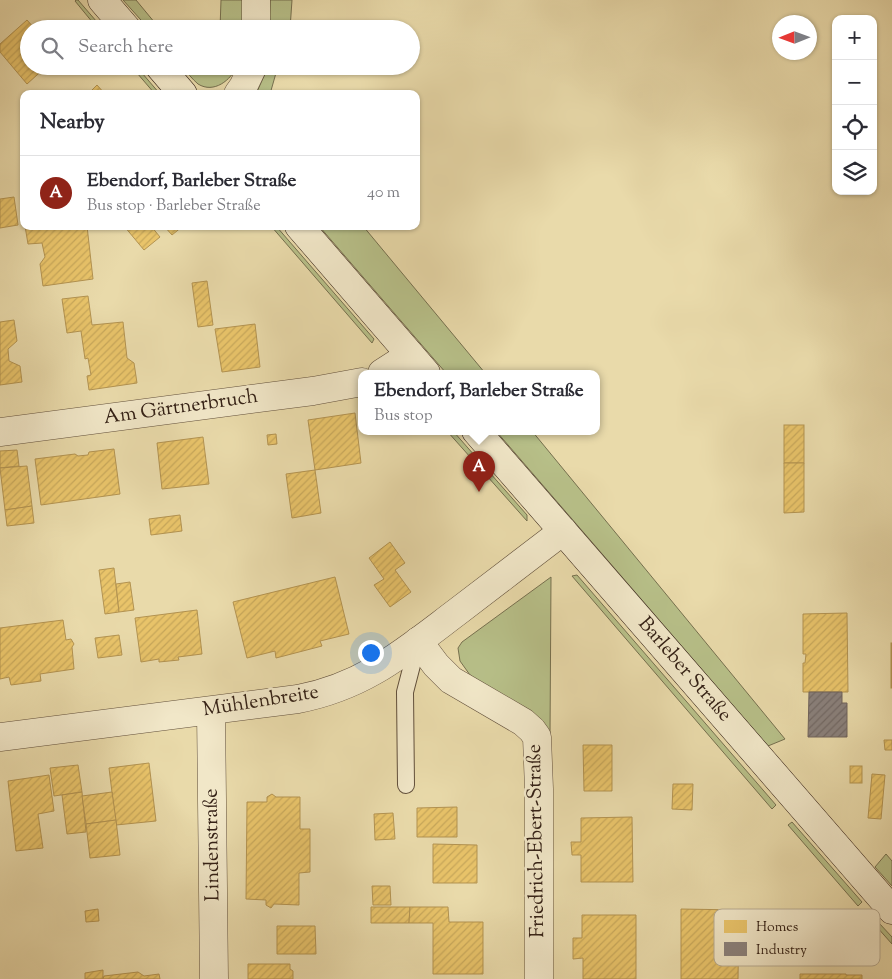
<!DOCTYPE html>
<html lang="en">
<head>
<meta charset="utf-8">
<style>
  :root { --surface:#fff; --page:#f7f7f7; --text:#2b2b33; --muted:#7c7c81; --line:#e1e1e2; --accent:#8f2418 }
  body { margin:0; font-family:"Sorts Mill Goudy",serif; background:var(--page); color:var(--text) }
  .controls { position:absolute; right:15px; top:15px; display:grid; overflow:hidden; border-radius:10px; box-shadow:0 1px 4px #0004 }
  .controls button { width:45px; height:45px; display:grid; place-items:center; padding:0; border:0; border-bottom:1px solid var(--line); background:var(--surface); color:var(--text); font:25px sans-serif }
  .compass { position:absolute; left:772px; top:15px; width:45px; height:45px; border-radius:50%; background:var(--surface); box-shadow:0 1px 4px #0004; rotate:269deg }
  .you { position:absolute; left:370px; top:652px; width:18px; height:18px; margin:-12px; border:4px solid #fff; border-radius:50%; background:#1a73e8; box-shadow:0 0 0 8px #1a73e833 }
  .badge { display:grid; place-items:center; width:32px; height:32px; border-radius:50%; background:var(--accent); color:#fff; font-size:16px; font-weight:700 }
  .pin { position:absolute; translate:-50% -41px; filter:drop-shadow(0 1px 2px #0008) }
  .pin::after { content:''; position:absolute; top:26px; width:18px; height:15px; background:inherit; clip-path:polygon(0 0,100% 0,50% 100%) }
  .popup { position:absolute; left:358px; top:370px; width:242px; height:65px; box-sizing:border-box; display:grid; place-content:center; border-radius:10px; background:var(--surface); filter:drop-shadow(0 1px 4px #0005); font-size:16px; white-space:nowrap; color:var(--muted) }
  .popup b { font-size:19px; color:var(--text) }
  .popup::after { content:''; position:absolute; left:50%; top:100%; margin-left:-10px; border:10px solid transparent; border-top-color:var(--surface) }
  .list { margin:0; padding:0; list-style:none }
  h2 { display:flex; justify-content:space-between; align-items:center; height:65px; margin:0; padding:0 20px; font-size:21px }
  h2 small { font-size:16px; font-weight:400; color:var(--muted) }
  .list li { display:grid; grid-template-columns:32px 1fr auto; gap:15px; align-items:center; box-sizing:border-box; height:75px; padding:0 20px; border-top:1px solid var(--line) }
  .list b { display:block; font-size:19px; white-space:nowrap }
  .list p { margin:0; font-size:16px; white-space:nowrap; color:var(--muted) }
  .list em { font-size:16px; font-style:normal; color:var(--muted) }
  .icon { flex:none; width:28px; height:28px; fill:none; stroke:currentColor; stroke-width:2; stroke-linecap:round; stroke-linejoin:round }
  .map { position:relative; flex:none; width:892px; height:979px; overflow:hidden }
  .search { position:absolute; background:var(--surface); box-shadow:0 1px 4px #0004; left:20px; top:20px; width:400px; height:55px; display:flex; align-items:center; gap:12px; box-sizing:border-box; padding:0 18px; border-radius:28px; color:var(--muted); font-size:19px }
  .panel { position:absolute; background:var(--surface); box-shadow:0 1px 4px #0004; left:20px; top:90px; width:400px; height:140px; border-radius:10px }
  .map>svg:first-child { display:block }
</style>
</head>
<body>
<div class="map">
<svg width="892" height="979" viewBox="0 0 892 979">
  <defs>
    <pattern id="homes-hatch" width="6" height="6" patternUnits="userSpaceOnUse" patternTransform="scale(1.25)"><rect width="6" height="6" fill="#e9c46a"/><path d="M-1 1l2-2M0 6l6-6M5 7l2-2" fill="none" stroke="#c8a85b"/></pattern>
    <pattern id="industry-hatch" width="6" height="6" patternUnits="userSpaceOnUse" patternTransform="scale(1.25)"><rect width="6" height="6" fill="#8a817c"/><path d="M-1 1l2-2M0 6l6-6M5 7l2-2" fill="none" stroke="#726965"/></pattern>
  </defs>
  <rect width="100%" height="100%" fill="#e9daaa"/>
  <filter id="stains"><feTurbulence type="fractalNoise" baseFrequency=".004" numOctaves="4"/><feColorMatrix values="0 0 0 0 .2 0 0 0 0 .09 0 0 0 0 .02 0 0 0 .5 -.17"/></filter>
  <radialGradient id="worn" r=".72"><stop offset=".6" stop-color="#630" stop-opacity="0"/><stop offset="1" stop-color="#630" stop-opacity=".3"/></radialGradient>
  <!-- grass -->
  <g fill="#b7bf88" stroke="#76704f">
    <polygon points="76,0 78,0 103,29 98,29 75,1"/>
    <polygon points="123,0 136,0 160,29 149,29"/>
    <polygon points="221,0 244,0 244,29 220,29"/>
    <polygon points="270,0 292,0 290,29 269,29"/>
    <polygon points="131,66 136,66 160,94 155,94"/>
    <path d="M181 66H192L193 68 195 66H237C231 80 214 94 198 84 192 79 187 72 181 66Z"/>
    <polygon points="266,66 278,66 270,94 256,94 265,74"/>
    <polygon points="271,226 276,226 374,339 372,343"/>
    <polygon points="319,226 363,226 485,373 446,373"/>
    <polygon points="447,431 453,431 527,515 527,521"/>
    <polygon points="496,431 532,431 785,739 768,746"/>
    <polygon points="577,575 776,805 772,809 572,576"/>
    <polygon points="551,577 550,736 470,675 460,661 458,648 462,642"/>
    <polygon points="792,822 862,902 858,906 788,825"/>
    <polygon points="886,854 892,861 892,886 875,867"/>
    <polygon points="879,923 892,937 892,944 876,926"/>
  </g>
  <!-- homes -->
  <g fill="url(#homes-hatch)" stroke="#b39351">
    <polygon points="27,20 35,29 29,29 29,66 47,66 27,84 0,52 0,44"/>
    <polygon points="97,85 105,94 88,94"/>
    <polygon points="14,197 18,225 0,228 0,199"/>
    <polygon points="25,226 87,226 93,279 43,286 40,264 45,257 42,243 28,244"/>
    <polygon points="124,226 151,226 160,237 144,250"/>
    <polygon points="164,226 183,226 172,235"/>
    <polygon points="207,281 213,325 198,327 192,283"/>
    <polygon points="88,296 92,325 123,322 127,358 134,363 137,383 89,390 87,376 91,375 88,358 85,359 81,331 67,333 62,299"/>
    <polygon points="14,320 17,341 8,349 9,361 20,366 22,382 0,385 0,322"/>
    <polygon points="255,324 260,367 222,372 215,329"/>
    <polygon points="355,413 361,463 315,470 308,420"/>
    <rect x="784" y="425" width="20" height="38"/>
    <polygon points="276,434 277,444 268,445 267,435"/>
    <polygon points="203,437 209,484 162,489 157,443"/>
    <polygon points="114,449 120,494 41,505 35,459 75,454 78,456 88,455 89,452"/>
    <polygon points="17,450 19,466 0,468 0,451"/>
    <polygon points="784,463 804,463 804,512 784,513"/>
    <polygon points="27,466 32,506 5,510 0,468"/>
    <polygon points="315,470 321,513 292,518 286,474"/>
    <polygon points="32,506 34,523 7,526 5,510"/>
    <polygon points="180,515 182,531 151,535 149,519"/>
    <polygon points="390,542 405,563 395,570 411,592 390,607 374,585 384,579 369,558"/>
    <polygon points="114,568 119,612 105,614 99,570"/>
    <polygon points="335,577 349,634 320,641 322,646 276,658 275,651 247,658 233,602"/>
    <polygon points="130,582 134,610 119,612 116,584"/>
    <polygon points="197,610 202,654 178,657 179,660 159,662 159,659 141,662 135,618"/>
    <polygon points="847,613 848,692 803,692 803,663 805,663 806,654 803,654 803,614"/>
    <polygon points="63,620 66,640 71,639 74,644 72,647 74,669 40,674 41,681 11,685 9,677 0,679 0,628"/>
    <polygon points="119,635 122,655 98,658 95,638"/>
    <rect x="891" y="643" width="1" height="45"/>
    <polygon points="884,740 892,740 892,750 885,750"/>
    <polygon points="583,745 612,745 612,791 584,791"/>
    <polygon points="149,763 156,821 116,825 109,768"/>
    <polygon points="78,765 82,792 54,796 50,768"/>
    <rect x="850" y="766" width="12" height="17"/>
    <polygon points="872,774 885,775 881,819 868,818"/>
    <polygon points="49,775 54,811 38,814 43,848 16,851 8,781"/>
    <polygon points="673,784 693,784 692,810 672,809"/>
    <polygon points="82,792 86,832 67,834 62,795"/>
    <polygon points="112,792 116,820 86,824 82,796"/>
    <polygon points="272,794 276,797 300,797 300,829 310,829 310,872 299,873 299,905 274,904 271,908 266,905 266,900 246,899 247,802 267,802 267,797"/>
    <polygon points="457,807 457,837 417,837 417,808"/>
    <polygon points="393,813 395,839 375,840 374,814"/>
    <polygon points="632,817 633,882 581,882 581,855 572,855 571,842 581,842 581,818"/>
    <polygon points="116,820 120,855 90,858 86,824"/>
    <polygon points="433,844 477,845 477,883 433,883"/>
    <polygon points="372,886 390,886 391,905 373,905"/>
    <polygon points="371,907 410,907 409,923 371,923"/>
    <polygon points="410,907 448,907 449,922 483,922 483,974 433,974 433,923 409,923"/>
    <polygon points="98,909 99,921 86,922 85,911"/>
    <polygon points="681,909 739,910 738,979 681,979"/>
    <polygon points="582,915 636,915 636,979 583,979 583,958 573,959 573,938 582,938"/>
    <polygon points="277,926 315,926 316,954 277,954"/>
    <polygon points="248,964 290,964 290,969 293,971 293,979 248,979"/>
    <polygon points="103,970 103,979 85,979 85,973"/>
    <polygon points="138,972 144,976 159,974 160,979 103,979 104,976"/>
    <polygon points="800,974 846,974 846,975 862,975 862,979 800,979"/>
  </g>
  <!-- industry -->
  <polygon fill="url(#industry-hatch)" stroke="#70645d" points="809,692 842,692 842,703 847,703 847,737 808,737"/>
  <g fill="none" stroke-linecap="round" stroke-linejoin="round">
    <!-- lane casing -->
    <g stroke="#614f3b" stroke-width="18">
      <polyline id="lane" points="406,785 405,692 418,642"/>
    </g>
    <!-- street casing -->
    <g stroke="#614f3b" stroke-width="29">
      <g id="street">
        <polyline points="256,29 256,0"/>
        <polyline points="238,94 243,87 253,66"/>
        <polyline points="382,373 410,355"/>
        <polyline points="0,432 313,391 362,382"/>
        <polyline points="418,641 436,665 451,680 523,722 532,730 537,737 539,789 539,979"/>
        <polyline points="211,711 214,979"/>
        <path d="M0 737 298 699C365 686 404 652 457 612 492 585 528 558 563 531"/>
      </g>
    </g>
    <!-- secondary casing -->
    <g stroke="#342116" stroke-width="29">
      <g id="secondary">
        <polyline points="102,0 127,29"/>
        <polyline points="159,66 183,94"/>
        <polyline points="299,226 426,373"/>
        <polyline points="476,431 892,910"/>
      </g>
    </g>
    <!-- lane -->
    <use href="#lane" stroke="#f1e7c8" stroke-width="16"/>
    <!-- street -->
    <use href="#street" stroke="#f1e7c8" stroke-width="28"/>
    <!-- secondary -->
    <use href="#secondary" stroke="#f1e7c8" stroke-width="28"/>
  </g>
  <g text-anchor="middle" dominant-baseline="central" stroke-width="5" stroke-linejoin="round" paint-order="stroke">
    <!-- street labels -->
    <g font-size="20" fill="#342116" stroke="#f1e7c8">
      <text transform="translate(181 408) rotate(-8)">Am Gärtnerbruch</text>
      <text transform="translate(684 670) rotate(49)">Barleber Straße</text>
      <text transform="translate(261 702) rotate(-9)">Mühlenbreite</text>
      <text transform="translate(537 841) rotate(-91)">Friedrich-Ebert-Straße</text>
      <text transform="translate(213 845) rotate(-91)">Lindenstraße</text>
    </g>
  </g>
  <!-- legend -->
  <rect x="714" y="909" width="166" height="57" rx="8" fill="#f1e7c8" stroke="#b8ac93" stroke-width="1"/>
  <rect x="724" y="920" width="23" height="13" fill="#e9c46a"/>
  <rect x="724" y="942" width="23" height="14" fill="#8a817c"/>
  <g font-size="14" fill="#342116">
    <text x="756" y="931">Homes</text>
    <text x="756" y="954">Industry</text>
  </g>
  <rect width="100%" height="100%" filter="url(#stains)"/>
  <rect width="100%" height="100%" fill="url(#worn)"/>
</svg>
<div class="controls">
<button>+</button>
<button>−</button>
<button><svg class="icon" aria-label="locate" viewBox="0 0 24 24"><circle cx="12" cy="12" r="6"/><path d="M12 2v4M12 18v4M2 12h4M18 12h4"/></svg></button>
<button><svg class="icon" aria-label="layers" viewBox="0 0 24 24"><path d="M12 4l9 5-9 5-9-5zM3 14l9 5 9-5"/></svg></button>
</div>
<svg class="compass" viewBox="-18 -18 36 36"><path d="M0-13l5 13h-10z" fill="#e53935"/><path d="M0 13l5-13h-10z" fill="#7c7c81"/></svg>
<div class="you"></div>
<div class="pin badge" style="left:479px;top:492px">A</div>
<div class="popup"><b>Ebendorf, Barleber Straße</b>Bus stop</div>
<div class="search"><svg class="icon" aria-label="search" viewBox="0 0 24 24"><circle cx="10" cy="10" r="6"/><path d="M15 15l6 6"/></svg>Search here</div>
<section class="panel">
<h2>Nearby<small></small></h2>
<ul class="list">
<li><span class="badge">A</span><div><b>Ebendorf, Barleber Straße</b><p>Bus stop · Barleber Straße</p></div><em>40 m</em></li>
</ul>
</section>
</div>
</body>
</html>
